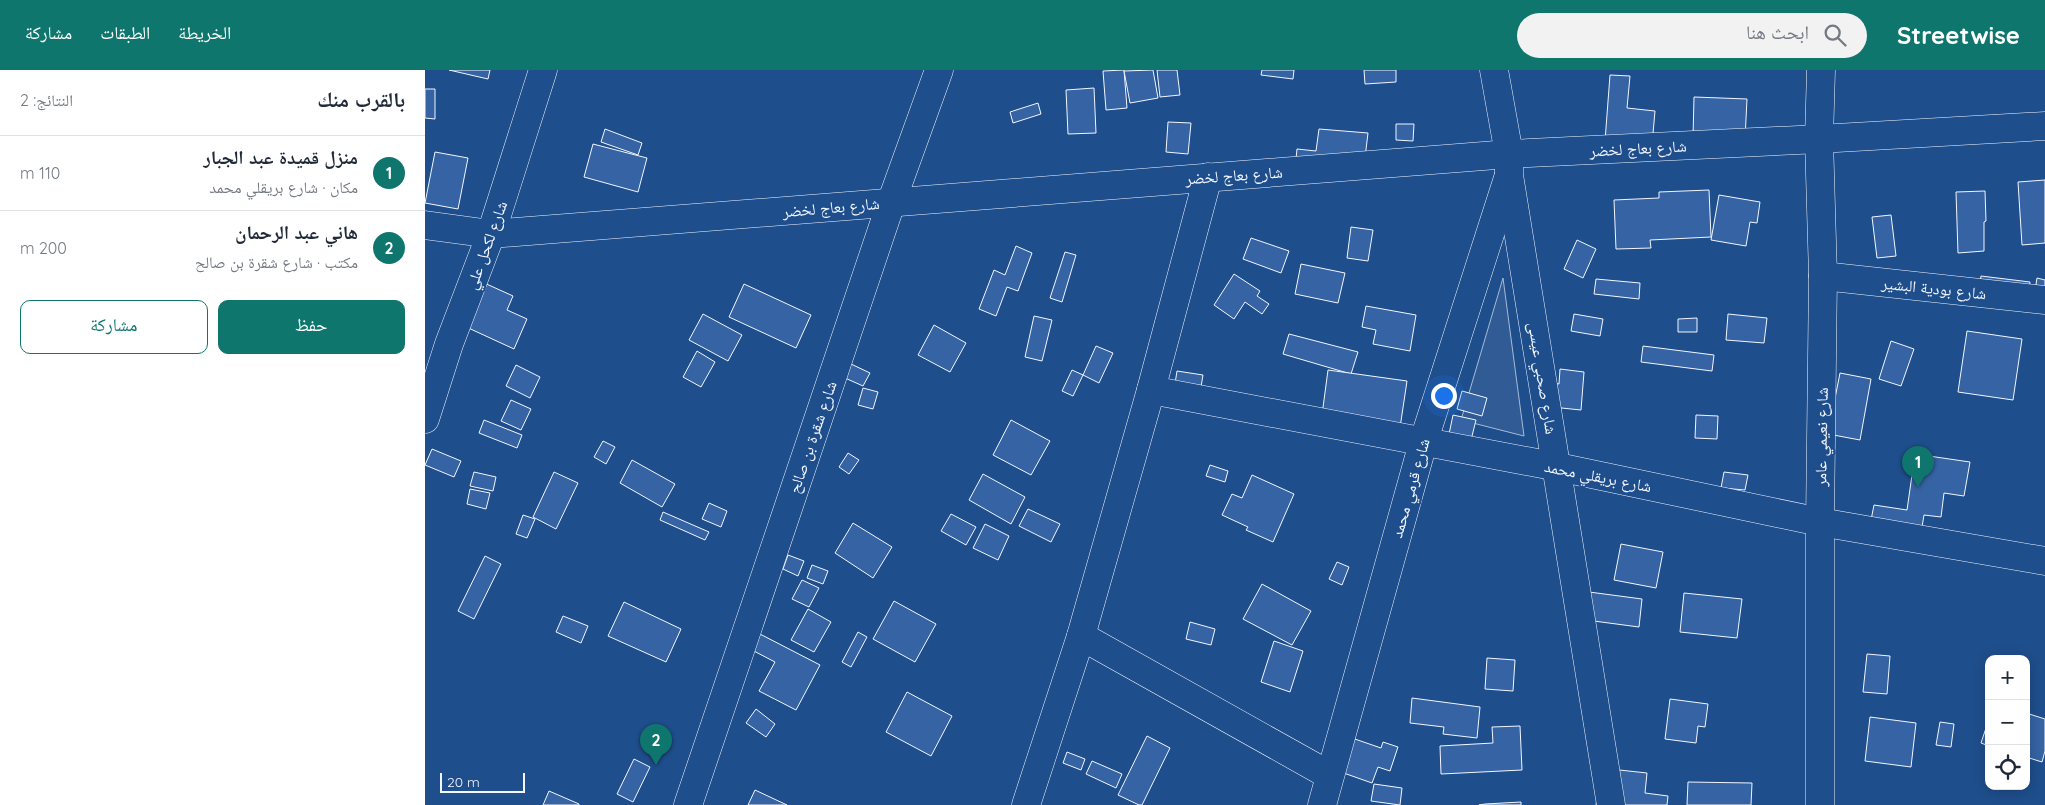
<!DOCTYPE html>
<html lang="ar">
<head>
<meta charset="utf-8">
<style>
  :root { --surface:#fff; --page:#f2f2f3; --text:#1f2937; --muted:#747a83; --line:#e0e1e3; --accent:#0f766e }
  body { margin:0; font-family:Quicksand,"Noto Naskh Arabic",sans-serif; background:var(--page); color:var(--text); direction:rtl }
  .controls { position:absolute; right:15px; bottom:15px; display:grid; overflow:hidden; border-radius:10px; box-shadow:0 2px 12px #0003 }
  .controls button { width:45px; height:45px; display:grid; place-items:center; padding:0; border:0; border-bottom:1px solid var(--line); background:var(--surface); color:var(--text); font:25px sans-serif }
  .scale { position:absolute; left:15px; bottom:12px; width:85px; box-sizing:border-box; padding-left:5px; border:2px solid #f2f6ff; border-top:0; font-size:14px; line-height:18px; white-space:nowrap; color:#f2f6ff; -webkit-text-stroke:4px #1f4e8c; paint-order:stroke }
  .you { position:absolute; left:1018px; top:325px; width:18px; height:18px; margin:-12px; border:4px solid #fff; border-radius:50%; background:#1a73e8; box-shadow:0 0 0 8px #1a73e833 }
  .badge { display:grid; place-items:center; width:32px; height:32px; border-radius:50%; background:var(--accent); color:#fff; font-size:16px; font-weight:700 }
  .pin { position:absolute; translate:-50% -41px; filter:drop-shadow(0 1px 2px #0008) }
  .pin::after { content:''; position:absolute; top:26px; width:18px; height:15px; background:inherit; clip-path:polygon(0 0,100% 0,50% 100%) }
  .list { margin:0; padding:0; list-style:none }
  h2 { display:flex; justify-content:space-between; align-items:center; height:65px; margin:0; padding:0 20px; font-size:21px }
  h2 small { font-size:16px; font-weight:400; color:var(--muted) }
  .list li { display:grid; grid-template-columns:32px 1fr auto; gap:15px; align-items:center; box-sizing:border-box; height:75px; padding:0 20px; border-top:1px solid var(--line) }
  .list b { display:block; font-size:19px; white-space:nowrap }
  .list p { margin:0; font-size:16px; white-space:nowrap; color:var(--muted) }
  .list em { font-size:16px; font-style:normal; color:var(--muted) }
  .actions { display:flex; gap:10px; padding:15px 20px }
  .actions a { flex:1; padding:11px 0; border:1px solid var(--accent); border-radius:10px; text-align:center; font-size:18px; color:var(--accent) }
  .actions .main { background:var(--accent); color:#fff }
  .icon { flex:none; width:28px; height:28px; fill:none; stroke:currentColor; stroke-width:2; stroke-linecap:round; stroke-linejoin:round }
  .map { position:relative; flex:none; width:1620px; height:735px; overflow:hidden; direction:ltr }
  header { display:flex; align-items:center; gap:30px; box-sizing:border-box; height:70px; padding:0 25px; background:var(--accent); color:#fff }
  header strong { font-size:24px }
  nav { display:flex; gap:28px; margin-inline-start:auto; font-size:18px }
  .search { width:350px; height:45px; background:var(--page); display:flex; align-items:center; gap:12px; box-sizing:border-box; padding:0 18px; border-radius:28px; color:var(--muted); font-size:19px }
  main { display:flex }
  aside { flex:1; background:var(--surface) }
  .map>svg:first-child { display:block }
</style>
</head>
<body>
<header>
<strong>Streetwise</strong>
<div class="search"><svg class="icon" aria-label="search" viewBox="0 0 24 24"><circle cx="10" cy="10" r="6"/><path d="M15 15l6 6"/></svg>ابحث هنا</div>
<nav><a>الخريطة</a><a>الطبقات</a><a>مشاركة</a></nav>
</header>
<main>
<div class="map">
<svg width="1620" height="735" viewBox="0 0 1620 735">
  <rect width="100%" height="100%" fill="#1f4e8c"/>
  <!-- built -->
  <polygon fill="#305b95" stroke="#a8bbd7" points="1078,208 1099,366 1036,350"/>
  <!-- building -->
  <g fill="#3563a3" stroke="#f2f6ff">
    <polygon points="24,0 65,0 63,9"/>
    <polygon points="699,0 702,38 681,40 678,1"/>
    <polygon points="728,0 733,28 705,33 699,1"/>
    <polygon points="732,0 752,0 755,25 735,27"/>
    <polygon points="837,0 869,0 868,9 836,5"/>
    <polygon points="939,0 971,0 971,12 940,14"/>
    <polygon points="1185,5 1205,6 1202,38 1230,41 1227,75 1180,71"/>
    <polygon points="669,18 671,63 643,64 641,20"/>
    <polygon points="0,19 10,19 10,49 0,48"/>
    <polygon points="1269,27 1322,29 1320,69 1268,67"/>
    <polygon points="613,33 616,44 588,53 585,42"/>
    <polygon points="743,52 766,53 763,84 741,82"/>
    <polygon points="971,54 989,54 988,71 971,70"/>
    <polygon points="180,59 217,73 213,85 176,72"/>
    <polygon points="894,59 943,63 939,96 871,89 872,79 891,81"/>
    <polygon points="168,74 222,88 213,122 159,107"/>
    <polygon points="10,82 43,88 33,139 0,133"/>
    <polygon points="1620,110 1620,173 1597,175 1593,112"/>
    <polygon points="1284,120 1286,167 1225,170 1226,178 1191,179 1189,130 1234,128 1234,122"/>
    <polygon points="1560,121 1561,151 1559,152 1559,181 1533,183 1531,122"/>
    <polygon points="1294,125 1335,132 1332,153 1325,152 1321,176 1286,170"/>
    <polygon points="1466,145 1471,186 1452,188 1447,147"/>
    <polygon points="926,157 948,160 943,191 922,188"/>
    <polygon points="826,168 864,181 856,203 818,189"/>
    <polygon points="1152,170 1171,179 1158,208 1139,199"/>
    <polygon points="591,176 607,183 593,221 582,217 571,246 554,239 569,200 580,205"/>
    <polygon points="640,182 651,185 637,232 625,228"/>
    <polygon points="876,194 920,203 913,233 870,224"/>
    <polygon points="809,204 835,221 832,226 844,234 837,244 820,232 809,249 789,235"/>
    <polygon points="1556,206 1605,212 1604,226 1554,220"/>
    <polygon points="46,207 88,226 82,240 102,249 89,279 26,250"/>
    <polygon points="1612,208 1620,210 1620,242 1607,240"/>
    <polygon points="1171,209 1215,213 1214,229 1169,224"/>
    <polygon points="319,214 386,245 371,278 304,247"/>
    <polygon points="941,236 991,245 985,281 948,274 951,260 937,257"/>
    <polygon points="278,244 317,265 303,291 264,270"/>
    <polygon points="1149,244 1178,249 1175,266 1146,261"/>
    <polygon points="1303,244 1342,248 1339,273 1301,270"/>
    <polygon points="609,246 627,250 617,291 600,287"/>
    <polygon points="1272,248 1272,262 1253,262 1253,249"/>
    <polygon points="509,255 541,273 525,302 493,285"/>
    <polygon points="1542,261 1597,269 1588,330 1533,322"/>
    <polygon points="864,264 933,282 926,304 858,284"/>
    <polygon points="1466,271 1489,279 1476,316 1454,309"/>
    <polygon points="671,276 688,283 674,313 658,305 648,326 637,321 647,300 658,305"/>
    <polygon points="1218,276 1289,285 1287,301 1216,292"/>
    <polygon points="272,281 290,292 276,317 258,307"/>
    <polygon points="426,294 445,303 438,316 420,308"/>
    <polygon points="91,295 115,307 105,328 81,316"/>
    <polygon points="1135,299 1159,302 1156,340 1117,336 1119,312 1134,314"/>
    <polygon points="903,300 982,311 973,371 895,360"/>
    <polygon points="752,301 778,305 775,323 749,320"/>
    <polygon points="1415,303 1446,309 1435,370 1403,364"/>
    <polygon points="438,318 453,322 448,339 433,335"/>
    <polygon points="1037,321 1062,328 1057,346 1032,339"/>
    <polygon points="86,330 106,339 96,360 76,351"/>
    <polygon points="1028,345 1051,350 1045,374 1023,369"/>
    <polygon points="1271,345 1293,346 1292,369 1270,368"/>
    <polygon points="59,350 97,365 92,378 54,363"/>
    <polygon points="586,350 625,371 606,405 568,385"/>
    <polygon points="178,371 190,377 181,394 169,387"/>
    <polygon points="7,379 36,391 29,407 0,395"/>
    <polygon points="423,383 434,390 424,404 414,397"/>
    <polygon points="1490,384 1545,392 1539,426 1519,423 1516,447 1499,445 1496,463 1445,455 1449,435 1482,440"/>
    <polygon points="207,390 250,414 237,437 195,413"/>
    <polygon points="785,395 803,401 800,412 781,406"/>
    <polygon points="49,402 71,407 68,421 45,416"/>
    <polygon points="129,402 153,413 131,459 108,447"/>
    <polygon points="1299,402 1323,405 1320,420 1296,418"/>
    <polygon points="558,404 600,427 586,454 544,430"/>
    <polygon points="827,405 869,424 848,472 821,460 823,457 797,445 807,424 817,428"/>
    <polygon points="45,419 65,423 61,439 42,434"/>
    <polygon points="284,433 302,441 296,457 277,449"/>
    <polygon points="603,439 635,454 626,472 594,456"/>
    <polygon points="238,442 284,462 280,470 235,450"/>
    <polygon points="526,444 551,457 541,475 516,461"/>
    <polygon points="98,445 110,449 102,468 91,464"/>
    <polygon points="428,453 467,477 448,508 410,483"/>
    <polygon points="560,454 584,466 573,490 548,478"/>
    <polygon points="1196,474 1238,482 1231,518 1189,510"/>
    <polygon points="363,485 379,491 373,506 358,499"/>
    <polygon points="60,486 76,494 49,549 33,541"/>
    <polygon points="912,492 924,497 917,515 904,509"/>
    <polygon points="387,495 403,501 398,514 382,508"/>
    <polygon points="377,510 394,518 384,537 367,529"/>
    <polygon points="837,514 886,541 867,575 818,549"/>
    <polygon points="1149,520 1217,529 1214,557 1146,548"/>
    <polygon points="1259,523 1317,529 1312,568 1255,562"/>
    <polygon points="469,531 511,554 490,592 448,569"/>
    <polygon points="199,532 256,559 241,592 183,566"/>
    <polygon points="383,539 406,552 389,582 366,570"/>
    <polygon points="138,546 163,556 156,573 131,562"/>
    <polygon points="765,552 790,559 786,575 761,569"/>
    <polygon points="433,562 442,567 426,597 417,592"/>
    <polygon points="333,563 395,595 371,640 334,621 350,592 325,579"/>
    <polygon points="849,571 878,581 865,622 836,612"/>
    <polygon points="1442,584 1465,586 1462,624 1438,622"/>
    <polygon points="1062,588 1090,590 1088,621 1060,619"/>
    <polygon points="482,622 527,646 506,686 461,662"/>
    <polygon points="987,628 1055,637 1052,668 1018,664 1019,657 985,653"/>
    <polygon points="1245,629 1283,634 1280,657 1273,656 1271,673 1240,669"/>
    <polygon points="331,639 350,654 341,667 321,653"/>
    <polygon points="1601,643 1620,649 1620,681 1617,692 1601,687"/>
    <polygon points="1445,647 1491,653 1486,697 1440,691"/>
    <polygon points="1564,649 1564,676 1556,673"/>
    <polygon points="1515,652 1529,654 1526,677 1511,675"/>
    <polygon points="1095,656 1097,700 1016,704 1015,676 1068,673 1067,657"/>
    <polygon points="722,666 745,678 717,735 714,735 693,725"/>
    <polygon points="924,667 956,678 958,672 973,677 965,701 953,697 947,713 913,701"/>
    <polygon points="642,682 660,689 656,700 638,693"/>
    <polygon points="209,689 225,697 208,732 192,724"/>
    <polygon points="667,691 697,704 691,718 661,704"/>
    <polygon points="1176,698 1222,703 1220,723 1243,726 1242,735 1171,735"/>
    <polygon points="1263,712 1327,713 1326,735 1262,735"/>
    <polygon points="949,714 977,718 975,735 946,731"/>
    <polygon points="330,720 362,735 323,735"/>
    <polygon points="124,721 154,734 154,735 118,735"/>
    <polygon points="1096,732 1096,735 1054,735 1060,734"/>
  </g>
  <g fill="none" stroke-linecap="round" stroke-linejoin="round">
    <!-- minor casing -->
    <g stroke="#f2f6ff" stroke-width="29">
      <g id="minor">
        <polyline points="1069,0 1084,84 1084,105 1186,735"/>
        <polyline points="0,155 66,164 1084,84 1394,69 1620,56"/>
        <polyline points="1398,206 1620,230"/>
        <polyline points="726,320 1133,397 1395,452 1620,491"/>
        <polyline points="0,349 24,274 66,164 118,0"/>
        <polyline points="656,566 904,705"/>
        <polyline points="263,735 466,133 514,0"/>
        <polyline points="601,735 656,566 726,320 783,107"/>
        <polyline points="897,735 998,373 1083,108"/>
        <polyline points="1395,735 1395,452 1398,206 1394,69 1396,0"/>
      </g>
    </g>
    <!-- minor -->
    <use href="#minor" stroke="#1f4e8c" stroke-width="28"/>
  </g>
  <g text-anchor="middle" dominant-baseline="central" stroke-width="4" stroke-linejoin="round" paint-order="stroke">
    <!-- street labels -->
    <g font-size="16" fill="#f2f6ff" stroke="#1f4e8c">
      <text transform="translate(1213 78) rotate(-3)">شارع بعاج لخضر</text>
      <text transform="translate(809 105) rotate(-4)">شارع بعاج لخضر</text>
      <text transform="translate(406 137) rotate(-5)">شارع بعاج لخضر</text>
      <text transform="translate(61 175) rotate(-70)">شارع لكحل علي</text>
      <text transform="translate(1509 218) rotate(6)">شارع بودية البشير</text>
      <text transform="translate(1118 308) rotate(81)">شارع صحبي عيسى</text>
      <text transform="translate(387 367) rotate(-71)">شارع شقرة بن صالح</text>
      <text transform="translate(1396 367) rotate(-89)">شارع نعيمي عامر</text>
      <text transform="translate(1173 406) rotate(11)">شارع بريقلي محمد</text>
      <text transform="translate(985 418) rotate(-74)">شارع قرمي محمد</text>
    </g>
  </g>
</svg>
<div class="controls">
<button>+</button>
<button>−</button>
<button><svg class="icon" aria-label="locate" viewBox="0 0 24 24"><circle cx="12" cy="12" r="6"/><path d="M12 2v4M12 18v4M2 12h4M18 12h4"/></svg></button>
</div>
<div class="scale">20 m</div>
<div class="you"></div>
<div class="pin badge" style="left:1493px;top:417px">1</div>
<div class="pin badge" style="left:231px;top:695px">2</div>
</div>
<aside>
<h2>بالقرب منك<small>النتائج: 2</small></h2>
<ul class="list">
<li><span class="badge">1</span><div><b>منزل قميدة عبد الجبار</b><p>مكان · شارع بريقلي محمد</p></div><em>110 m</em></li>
<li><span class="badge">2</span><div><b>هاني عبد الرحمان</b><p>مكتب · شارع شقرة بن صالح</p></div><em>200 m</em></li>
</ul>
<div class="actions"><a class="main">حفظ</a><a>مشاركة</a></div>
</aside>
</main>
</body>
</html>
